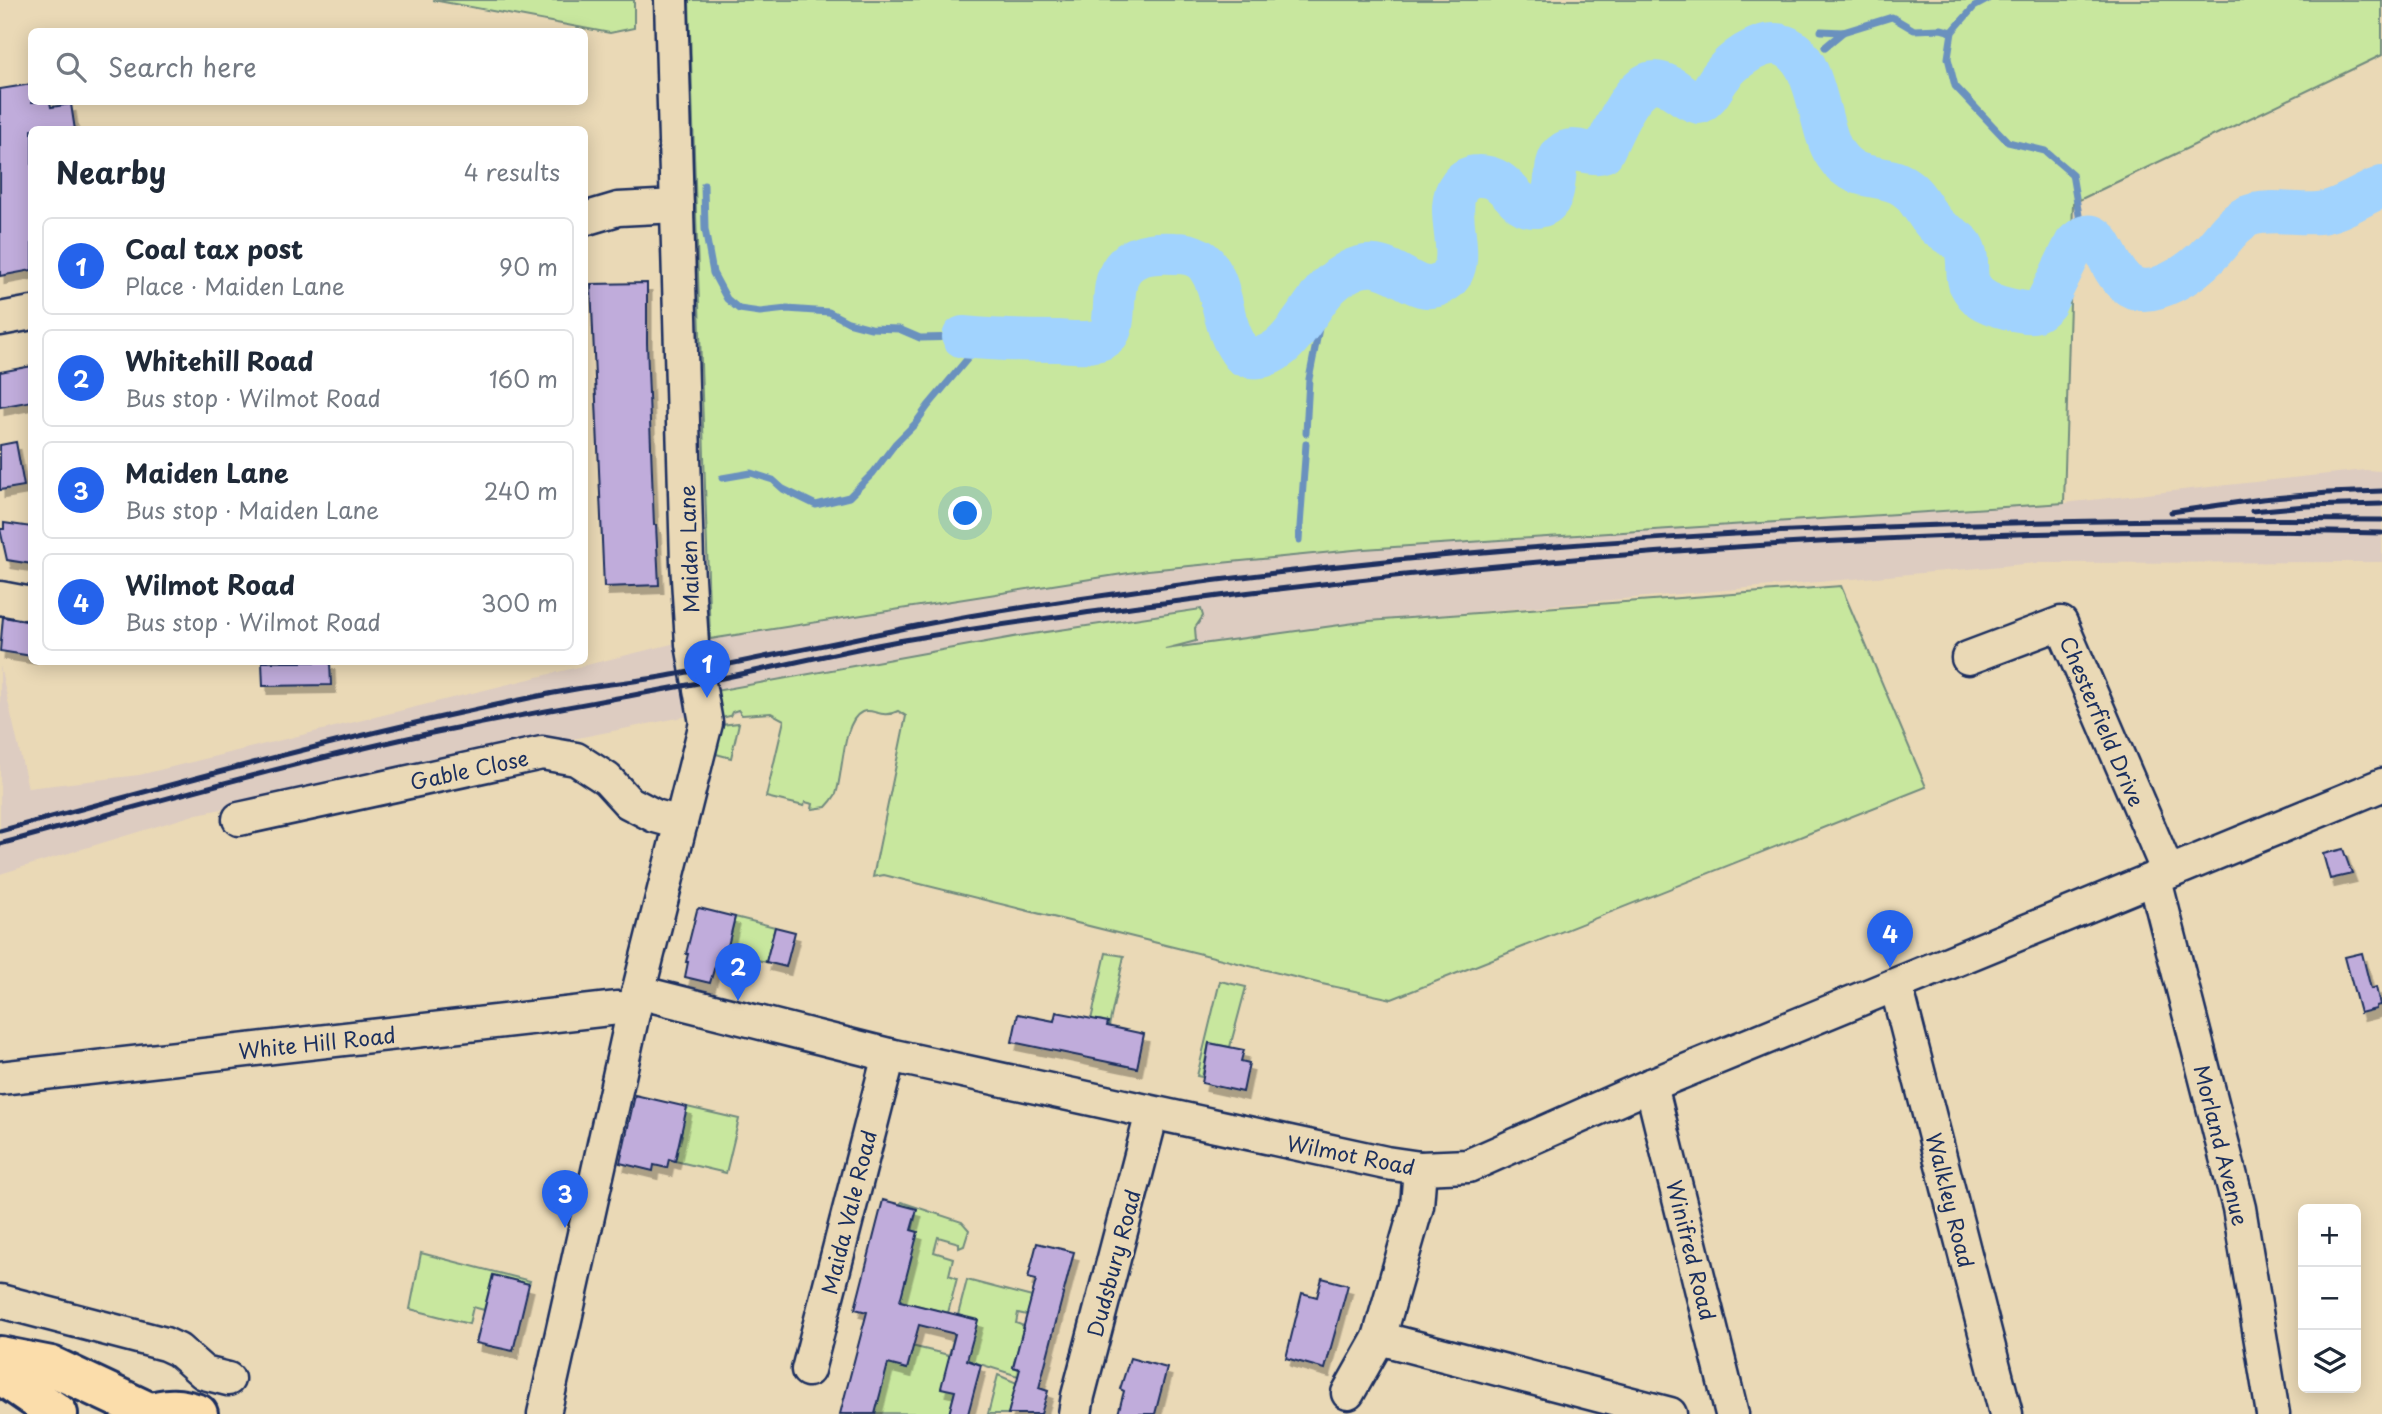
<!DOCTYPE html>
<html lang="en">
<head>
<meta charset="utf-8">
<style>
  :root { --surface:#fff; --page:#f2f2f3; --text:#1f2937; --muted:#747a83; --line:#e0e1e3; --accent:#2563eb }
  body { margin:0; font-family:"Playpen Sans",sans-serif; background:var(--page); color:var(--text) }
  .controls { position:absolute; right:21px; bottom:21px; display:grid; overflow:hidden; border-radius:10px; box-shadow:0 4px 18px #0003 }
  .controls button { width:63px; height:63px; display:grid; place-items:center; padding:0; border:0; border-bottom:2px solid var(--line); background:var(--surface); color:var(--text); font:35px sans-serif }
  .you { position:absolute; left:966px; top:514px; width:24px; height:24px; margin:-18px; border:5px solid #fff; border-radius:50%; background:#1a73e8; box-shadow:0 0 0 10px #1a73e833 }
  .badge { display:grid; place-items:center; width:46px; height:46px; border-radius:50%; background:var(--accent); color:#fff; font-size:23px; font-weight:700 }
  .pin { position:absolute; translate:-50% -58px; filter:drop-shadow(0 2px 4px #0008) }
  .pin::after { content:''; position:absolute; top:37px; width:24px; height:21px; background:inherit; clip-path:polygon(0 0,100% 0,50% 100%) }
  .list { margin:0; padding:0; list-style:none }
  h2 { display:flex; justify-content:space-between; align-items:center; height:91px; margin:0; padding:0 28px; font-size:30px }
  h2 small { font-size:23px; font-weight:400; color:var(--muted) }
  .list li { display:grid; grid-template-columns:46px 1fr auto; gap:21px; align-items:center; box-sizing:border-box; height:98px; margin:0 14px 14px; padding:0 14px; border:2px solid var(--line); border-radius:10px }
  .list b { display:block; font-size:26px; white-space:nowrap }
  .list p { margin:0; font-size:23px; white-space:nowrap; color:var(--muted) }
  .list em { font-size:23px; font-style:normal; color:var(--muted) }
  .icon { flex:none; width:38px; height:38px; fill:none; stroke:currentColor; stroke-width:2; stroke-linecap:round; stroke-linejoin:round }
  .map { position:relative; flex:none; width:2382px; height:1414px; overflow:hidden }
  .search { position:absolute; background:var(--surface); box-shadow:0 4px 18px #0003; left:28px; top:28px; width:560px; height:77px; display:flex; align-items:center; gap:18px; box-sizing:border-box; padding:0 24px; border-radius:10px; color:var(--muted); font-size:26px }
  .panel { position:absolute; background:var(--surface); box-shadow:0 4px 18px #0003; left:28px; top:126px; width:560px; height:539px; border-radius:10px }
  .map>svg:first-child { display:block }
</style>
</head>
<body>
<div class="map">
<svg width="2382" height="1414" viewBox="0 0 2382 1414">
  <defs>
    <filter id="shadow"><feDropShadow dx="4.5" dy="8" stdDeviation="0" flood-color="#0004"/></filter>
  </defs>
  <rect width="100%" height="100%" fill="#ead9b6"/>
  <filter id="ink" filterUnits="userSpaceOnUse"><feTurbulence type="fractalNoise" baseFrequency=".0143" numOctaves="2"/><feDisplacementMap in="SourceGraphic" scale="14" xChannelSelector="R" yChannelSelector="G"/><feConvolveMatrix kernelMatrix="1 2 1 2 8 2 1 2 1" color-interpolation-filters="sRGB"/></filter>
  <g filter="url(#ink)">
    <!-- built -->
    <polygon fill="#ddccc1" points="2365,470 2382,471 2382,562 2036,563 1369,621 1298,631 916,685 732,714 683,717 197,814 0,874 0,666 28,788 139,775 680,642 710,639 1148,570 1364,549 2064,503"/>
    <!-- green -->
    <g fill="#c8e79e" stroke="#728b7e" stroke-width="2">
      <polygon points="433,0 634,0 634,28 610,33"/>
      <polygon points="689,0 2382,0 2382,55 2073,203 2064,503 1364,549 1148,570 710,639"/>
      <path d="M1841 586 1926 787 1392 999 1322 984 884 875 873 877 906 716 898 711C881 720 873 707 862 712 842 721 843 775 836 794 833 799 830 803 826 807L812 809 813 804 805 802 804 806 766 797 784 720 771 713 742 715 738 710 732 712 730 716 722 718 719 716 715 691 1019 636 1201 609 1203 616 1195 628 1196 641 1165 649 1369 621Z"/>
      <polygon points="739,723 731,758 716,754 721,725"/>
      <polygon points="735,917 775,927 766,962 718,951 723,933 731,934"/>
      <polygon points="1106,953 1124,956 1108,1031 1106,1031 1108,1022 1100,1020 1089,1029"/>
      <polygon points="1220,981 1246,987 1230,1047 1209,1043 1202,1077 1197,1076"/>
      <polygon points="687,1107 739,1119 726,1173 675,1161 677,1152 660,1138 680,1143 682,1135 675,1132 685,1116"/>
      <polygon points="901,1202 962,1222 969,1230 964,1246 959,1248 959,1243 938,1237 934,1252 953,1258 949,1275 957,1278 948,1313 896,1300 917,1210 900,1205"/>
      <polygon points="421,1253 530,1281 529,1284 493,1275 484,1310 473,1307 469,1324 410,1309"/>
      <polygon points="967,1280 1032,1297 1027,1315 1018,1313 1016,1323 1024,1326 1013,1367 1022,1370 1021,1377 964,1359 949,1414 875,1413 887,1363 907,1369 911,1353 861,1334 949,1355 955,1333 963,1317 958,1315"/>
      <polygon points="998,1375 1017,1383 1008,1414 988,1414"/>
    </g>
    <g fill="none" stroke-linecap="round" stroke-linejoin="round">
      <!-- stream -->
      <g stroke="#6b91be" stroke-width="7">
        <polyline points="1987,0 1974,7 1952,32 1948,58 1955,86 2008,142 2045,151 2072,174 2080,221"/>
        <polyline points="1821,31 1843,32 1892,17 1914,30 1941,29 1952,32"/>
        <polyline points="1825,47 1843,32"/>
        <polyline points="704,185 705,229 713,273 727,299 739,309 760,312 787,309 829,312 848,322 871,328 899,329 920,338 963,337"/>
        <polyline points="1306,433 1309,379 1322,313 1319,297"/>
        <polyline points="722,478 751,473 773,480 783,489 816,505 849,497 873,473 895,444 915,424 928,406 979,345 991,340"/>
        <polyline points="1299,540 1306,444"/>
      </g>
      <!-- river -->
      <path stroke="#a1d3fe" stroke-width="42" d="M963 337C995 340 1027 341 1059 341 1073 342 1089 344 1102 339 1132 325 1083 247 1175 253 1187 253 1201 256 1208 267 1226 293 1220 327 1243 355 1285 370 1306 307 1330 285 1385 234 1408 302 1441 284 1475 266 1439 211 1460 185 1464 179 1471 176 1478 176 1510 175 1511 208 1536 207 1563 205 1549 167 1562 154 1573 144 1590 157 1603 152 1614 131 1633 75 1661 83 1678 87 1681 99 1699 103 1711 96 1713 86 1722 75 1732 61 1757 43 1775 44 1819 46 1816 126 1835 154 1855 185 1883 171 1905 187 1920 197 1925 216 1938 227 1946 235 1957 237 1963 246 1970 258 1965 271 1969 283 1972 289 1977 296 1982 299 1990 305 2024 314 2033 312 2038 311 2042 307 2046 303L2075 244C2111 207 2101 305 2157 288 2179 281 2198 267 2214 249 2224 238 2233 223 2248 216 2269 208 2296 215 2318 213 2340 211 2361 195 2382 187"/>
    </g>
    <!-- building -->
    <g fill="#c0acdb" stroke="#1b2f5e" stroke-width="2" filter="url(#shadow)">
      <polygon points="32,84 32,102 50,102 51,107 71,104 75,130 32,130 32,270 0,276 0,89"/>
      <polygon points="647,283 647,343 654,525 656,525 659,585 604,587 591,284"/>
      <polygon points="32,366 32,401 0,407 0,372"/>
      <polygon points="16,442 24,486 0,490 0,445"/>
      <polygon points="4,523 32,527 32,564 7,560 0,529 4,529"/>
      <polygon points="3,617 32,622 32,656 0,651"/>
      <polygon points="262,662 330,662 331,685 263,686"/>
      <polygon points="2343,849 2352,874 2330,879 2323,854"/>
      <polygon points="699,908 735,917 723,967 715,966 710,983 685,977 688,962 686,962 688,954 686,954 697,910"/>
      <polygon points="775,927 795,932 786,967 766,962"/>
      <polygon points="2362,953 2371,989 2376,987 2380,1005 2376,1006 2376,1009 2360,1013 2345,957"/>
      <polygon points="1056,1012 1108,1022 1107,1026 1144,1034 1137,1068 1012,1042 1018,1014 1054,1021"/>
      <polygon points="1209,1043 1244,1050 1241,1061 1249,1063 1243,1092 1202,1083"/>
      <polygon points="635,1095 687,1107 675,1161 669,1159 667,1168 654,1165 653,1171 620,1163"/>
      <polygon points="883,1200 917,1209 911,1230 918,1232 900,1301 978,1320 967,1360 981,1365 968,1414 949,1414 955,1391 941,1388 955,1334 919,1325 907,1369 888,1364 875,1414 840,1414 867,1312 855,1309"/>
      <polygon points="1037,1243 1074,1252 1039,1388 1048,1391 1041,1414 1008,1414 1020,1369 1013,1367 1036,1280 1028,1278"/>
      <polygon points="493,1275 529,1284 513,1351 476,1343"/>
      <polygon points="1322,1278 1348,1285 1325,1369 1286,1358 1302,1293 1317,1297"/>
      <polygon points="1130,1358 1167,1368 1155,1414 1118,1414 1124,1391 1120,1389"/>
    </g>
    <g fill="none" stroke-linecap="round" stroke-linejoin="round">
      <!-- minor casing -->
      <g stroke="#1b2f5e" stroke-width="37">
        <g id="minor">
          <polyline points="584,219 618,209 677,206"/>
          <polyline points="0,319 32,313"/>
          <polyline points="0,598 32,604"/>
          <polyline points="1968,658 2061,623 2168,872"/>
          <polyline points="239,819 542,753 576,759 607,779 628,802 655,816 681,823"/>
          <polyline points="2155,880 2239,1208 2273,1414"/>
          <polyline points="1896,985 2006,1414"/>
          <polyline points="638,992 889,1055 1386,1163 1420,1168 1468,1166 1651,1085 2382,785"/>
          <polyline points="0,1078 618,1008 634,1009"/>
          <polyline points="1651,1085 1732,1414"/>
          <polyline points="0,1301 165,1344 178,1350 204,1373 228,1379"/>
          <polyline points="1379,1338 1670,1414"/>
          <polyline points="808,1370 889,1055"/>
          <polyline points="1348,1393 1379,1338 1417,1206 1420,1168"/>
          <polyline points="544,1414 634,1009 706,723 692,644 687,562 671,0"/>
          <polyline points="1075,1414 1078,1396 1152,1113"/>
        </g>
      </g>
      <!-- major casing -->
      <g stroke="#1b2f5e" stroke-width="44">
        <g id="major">
          <polyline points="0,1356 51,1366 151,1413"/>
          <polyline points="0,1374 58,1414"/>
          <path d="M149 1414C166 1406 181 1408 198 1414"/>
        </g>
      </g>
      <!-- minor -->
      <use href="#minor" stroke="#ead9b6" stroke-width="32"/>
      <!-- major -->
      <use href="#major" stroke="#fbddab" stroke-width="38"/>
      <!-- rail -->
      <g stroke="#1b2f5e" stroke-width="5">
        <polyline points="2252,511 2306,506 2382,504"/>
        <polyline points="2171,512 2262,499 2328,493 2382,491"/>
        <path d="M0 831C156 789 311 745 469 711 505 703 541 695 576 689 608 684 640 681 672 675 708 669 744 661 779 654 843 642 905 627 969 616 1435 539 1910 516 2382 520"/>
        <path d="M0 844C132 808 265 770 399 740 489 720 581 705 672 688 748 674 822 655 898 641 1021 620 1146 605 1270 590 1639 546 2011 524 2382 533"/>
      </g>
    </g>
  </g>
  <g text-anchor="middle" dominant-baseline="central" stroke-width="5" stroke-linejoin="round" paint-order="stroke">
    <!-- street labels -->
    <g font-size="21" fill="#1b2f5e" stroke="#ead9b6">
      <text transform="translate(688 549) rotate(-92)">Maiden Lane</text>
      <text transform="translate(2103 721) rotate(67)">Chesterfield Drive</text>
      <text transform="translate(469 769) rotate(-12)">Gable Close</text>
      <text transform="translate(317 1042) rotate(-6)">White Hill Road</text>
      <text transform="translate(2222 1145) rotate(76)">Morland Avenue</text>
      <text transform="translate(1351 1154) rotate(11)">Wilmot Road</text>
      <text transform="translate(1951 1200) rotate(76)">Walkley Road</text>
      <text transform="translate(848 1212) rotate(-76)">Maida Vale Road</text>
      <text transform="translate(1692 1250) rotate(76)">Winifred Road</text>
      <text transform="translate(1113 1263) rotate(-75)">Dudsbury Road</text>
    </g>
  </g>
</svg>
<div class="controls">
<button>+</button>
<button>−</button>
<button><svg class="icon" aria-label="layers" viewBox="0 0 24 24"><path d="M12 4l9 5-9 5-9-5zM3 14l9 5 9-5"/></svg></button>
</div>
<div class="you"></div>
<div class="pin badge" style="left:707px;top:698px">1</div>
<div class="pin badge" style="left:738px;top:1001px">2</div>
<div class="pin badge" style="left:565px;top:1228px">3</div>
<div class="pin badge" style="left:1890px;top:968px">4</div>
<div class="search"><svg class="icon" aria-label="search" viewBox="0 0 24 24"><circle cx="10" cy="10" r="6"/><path d="M15 15l6 6"/></svg>Search here</div>
<section class="panel">
<h2>Nearby<small>4 results</small></h2>
<ul class="list">
<li><span class="badge">1</span><div><b>Coal tax post</b><p>Place · Maiden Lane</p></div><em>90 m</em></li>
<li><span class="badge">2</span><div><b>Whitehill Road</b><p>Bus stop · Wilmot Road</p></div><em>160 m</em></li>
<li><span class="badge">3</span><div><b>Maiden Lane</b><p>Bus stop · Maiden Lane</p></div><em>240 m</em></li>
<li><span class="badge">4</span><div><b>Wilmot Road</b><p>Bus stop · Wilmot Road</p></div><em>300 m</em></li>
</ul>
</section>
</div>
</body>
</html>
